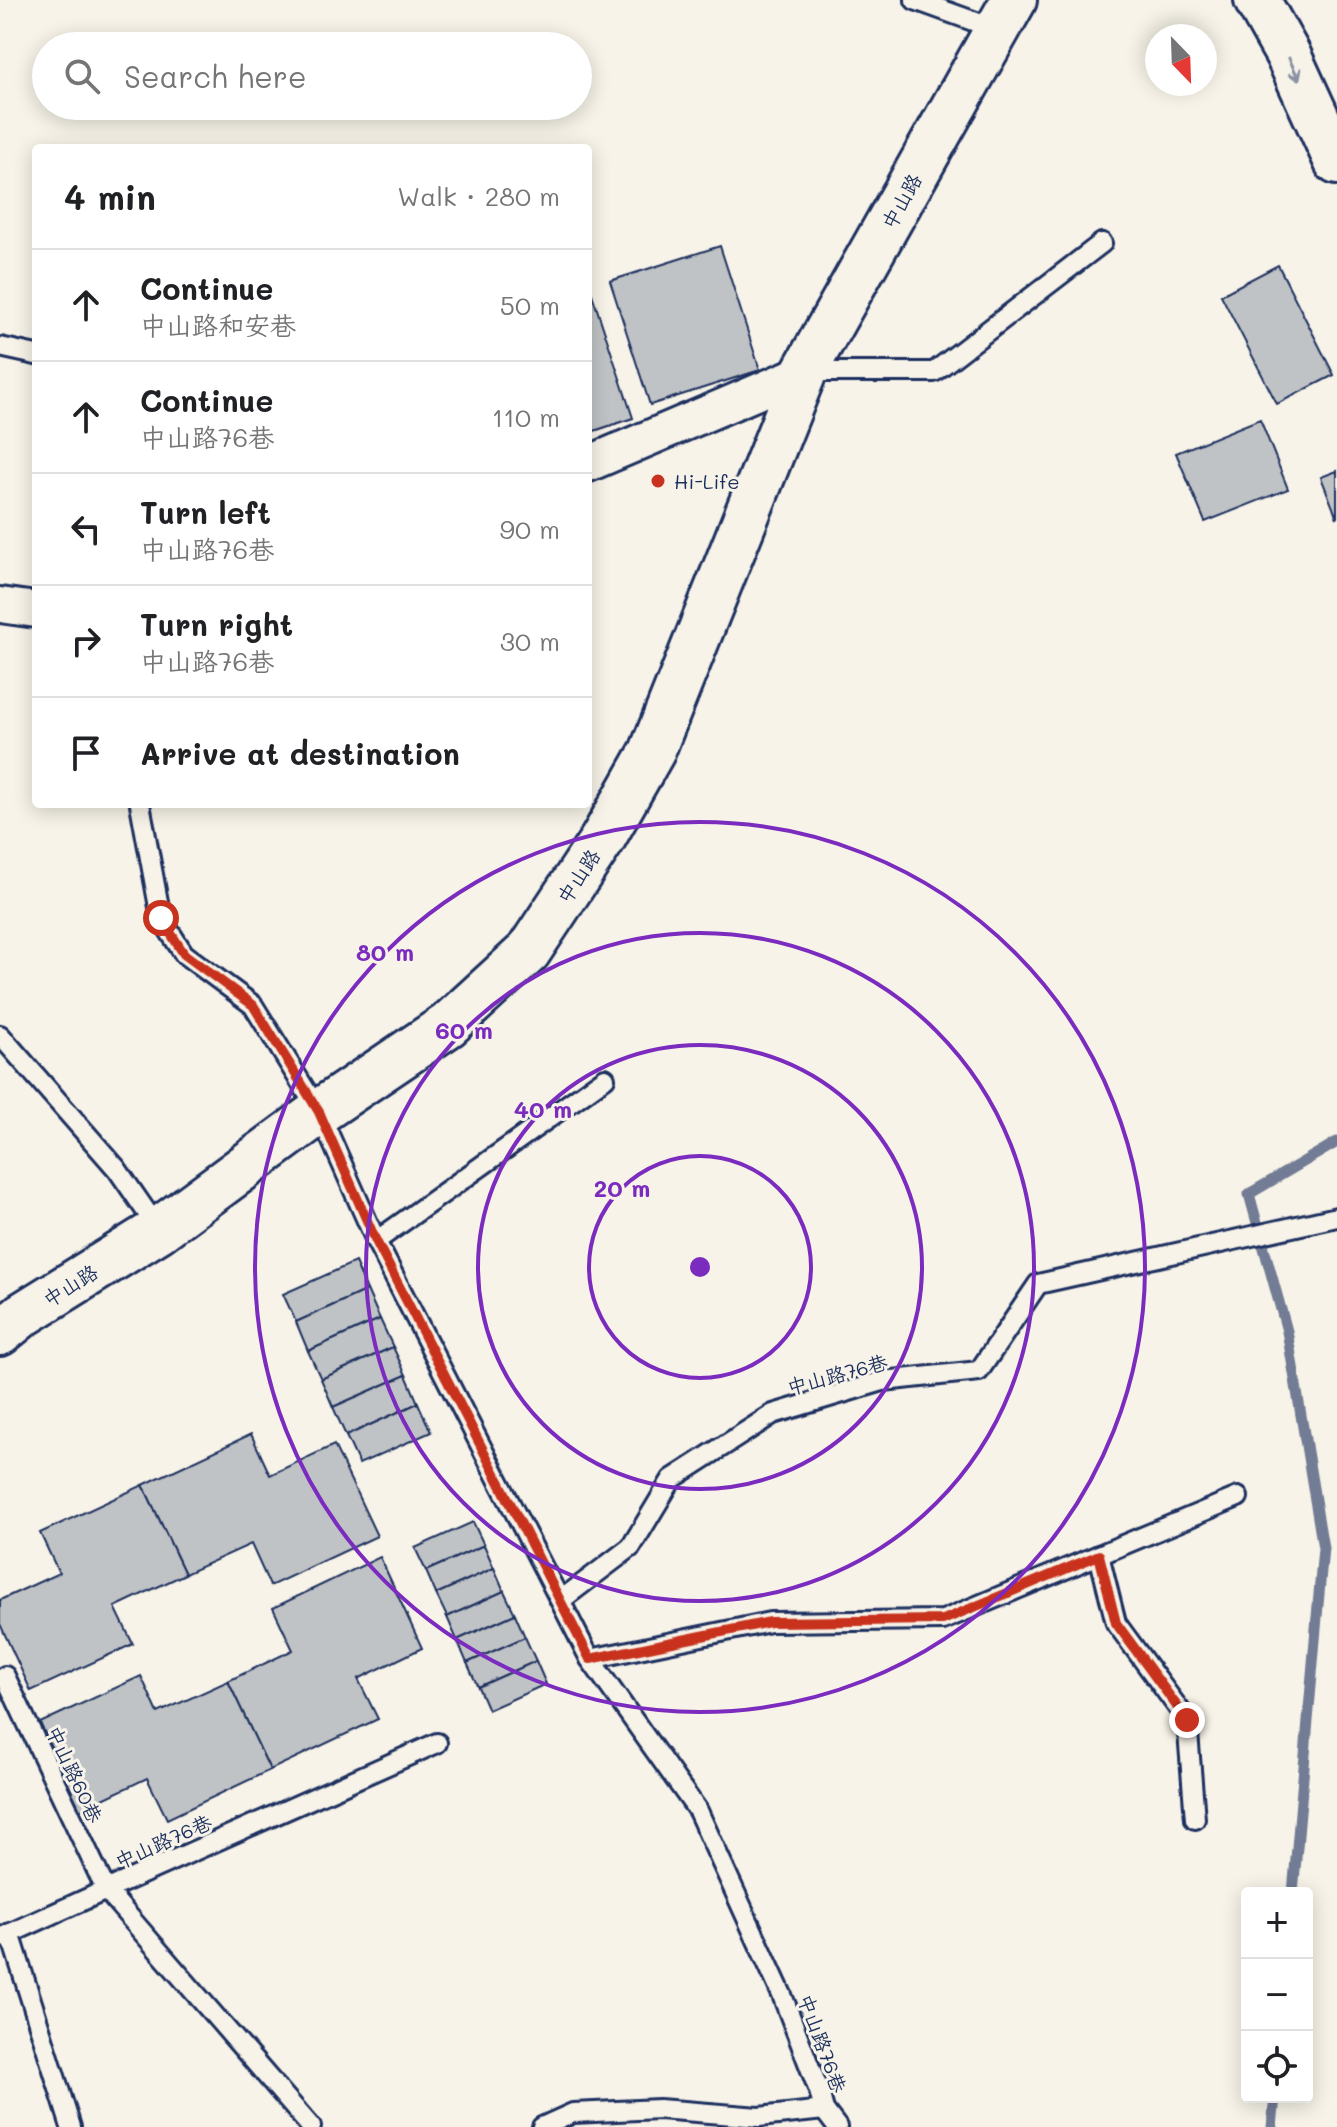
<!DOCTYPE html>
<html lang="en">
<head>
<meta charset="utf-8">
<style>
  :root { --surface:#fff; --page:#f2f2f2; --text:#202124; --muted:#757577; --line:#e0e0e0 }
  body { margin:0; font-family:Mali,"LXGW WenKai TC",sans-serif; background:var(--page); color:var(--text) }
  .controls { position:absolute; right:24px; bottom:24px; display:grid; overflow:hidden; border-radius:8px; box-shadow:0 4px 20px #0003 }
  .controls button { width:72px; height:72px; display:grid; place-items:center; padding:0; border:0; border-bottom:2px solid var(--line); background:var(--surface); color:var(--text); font:40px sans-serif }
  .compass { position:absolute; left:1145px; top:24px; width:72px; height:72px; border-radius:50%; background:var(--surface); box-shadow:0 4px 20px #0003; rotate:157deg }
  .stop { position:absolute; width:24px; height:24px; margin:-18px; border:6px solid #c8321e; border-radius:50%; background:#fff }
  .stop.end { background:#c8321e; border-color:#fff; box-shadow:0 2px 8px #0008 }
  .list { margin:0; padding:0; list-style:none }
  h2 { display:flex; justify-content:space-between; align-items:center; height:104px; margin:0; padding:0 32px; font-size:34px }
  h2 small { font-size:26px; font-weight:400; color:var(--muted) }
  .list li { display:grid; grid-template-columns:52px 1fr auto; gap:24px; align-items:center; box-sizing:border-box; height:112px; padding:0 32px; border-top:2px solid var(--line) }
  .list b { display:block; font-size:30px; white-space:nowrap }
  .list p { margin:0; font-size:26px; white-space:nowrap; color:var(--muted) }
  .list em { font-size:26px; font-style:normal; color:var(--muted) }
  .icon { flex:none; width:44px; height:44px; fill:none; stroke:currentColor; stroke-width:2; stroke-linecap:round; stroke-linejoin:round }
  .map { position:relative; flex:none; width:1337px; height:2127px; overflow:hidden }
  .search { position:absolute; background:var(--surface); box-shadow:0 4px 20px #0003; left:32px; top:32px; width:560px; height:88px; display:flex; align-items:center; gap:20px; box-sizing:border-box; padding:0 28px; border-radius:44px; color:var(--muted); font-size:30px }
  .panel { position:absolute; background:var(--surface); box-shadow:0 4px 20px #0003; left:32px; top:144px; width:560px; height:664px; border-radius:8px }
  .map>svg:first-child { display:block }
</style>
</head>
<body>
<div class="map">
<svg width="1337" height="2127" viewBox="0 0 1337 2127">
  <rect width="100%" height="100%" fill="#f7f3e8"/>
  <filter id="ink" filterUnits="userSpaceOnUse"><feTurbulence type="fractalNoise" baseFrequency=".0125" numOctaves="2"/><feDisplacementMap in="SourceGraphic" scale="16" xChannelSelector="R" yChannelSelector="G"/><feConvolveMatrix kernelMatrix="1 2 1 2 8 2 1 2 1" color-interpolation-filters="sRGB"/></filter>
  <g filter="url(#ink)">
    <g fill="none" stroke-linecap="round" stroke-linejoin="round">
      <!-- stream -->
      <g stroke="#727c95" stroke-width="11">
        <polyline points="1293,1893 1323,1548 1287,1331 1249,1194 1337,1142"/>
        <polyline points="1272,2127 1275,2097"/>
      </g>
    </g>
    <!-- building -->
    <g fill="#c0c3c5" stroke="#1b2f5e" stroke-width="2">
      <polygon points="720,246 760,370 650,405 610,281"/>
      <polygon points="1278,265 1334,375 1277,404 1221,295"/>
      <polygon points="592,294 633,418 588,433 588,295"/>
      <polygon points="1260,419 1288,489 1205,522 1176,453"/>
      <polygon points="1337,471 1337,518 1321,477"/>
      <polygon points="355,1262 367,1290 296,1322 283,1294"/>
      <polygon points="367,1290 380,1319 308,1351 296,1322"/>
      <polygon points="380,1319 393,1347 321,1379 308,1351"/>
      <polygon points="393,1347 406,1375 333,1407 321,1379"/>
      <polygon points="406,1375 418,1403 346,1436 333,1407"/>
      <polygon points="418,1403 431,1432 359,1464 346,1436"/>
      <polygon points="251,1434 270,1475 334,1445 377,1536 270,1586 251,1544 185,1574 143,1485"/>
      <polygon points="143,1485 185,1574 115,1607 133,1644 31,1691 0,1624 0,1600 59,1573 40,1533"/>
      <polygon points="473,1522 484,1545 426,1571 415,1548"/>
      <polygon points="484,1545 494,1568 436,1594 426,1571"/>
      <polygon points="380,1557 422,1648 358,1679 378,1719 270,1770 228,1681 293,1650 273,1608"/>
      <polygon points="494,1568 504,1591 447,1617 436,1594"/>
      <polygon points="504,1591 515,1614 457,1640 447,1617"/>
      <polygon points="515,1614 525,1637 467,1663 457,1640"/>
      <polygon points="525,1637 536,1661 478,1687 467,1663"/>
      <polygon points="536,1661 546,1684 488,1710 478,1687"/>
      <polygon points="141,1676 158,1713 228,1681 270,1770 167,1819 147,1778 80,1810 40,1723"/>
    </g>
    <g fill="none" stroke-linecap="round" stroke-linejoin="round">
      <!-- lane casing -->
      <g stroke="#1b2f5e" stroke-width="24">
        <g id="lane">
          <polyline points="915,0 998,30"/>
          <polyline points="0,347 36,355"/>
          <polyline points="804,372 934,372 1102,243"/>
          <polyline points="140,804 161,918 184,954 253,1005 319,1112 376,1241 590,1659 698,1811 782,1995 819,2091 824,2110 759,2117 659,2109 573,2113 542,2127"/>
          <polyline points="0,1035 117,1169 159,1230"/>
          <polyline points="376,1241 605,1078"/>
          <polyline points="1099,1555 1116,1623 1187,1720 1195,1819"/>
          <polyline points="561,1600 631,1547 672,1479 773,1414 883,1381 979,1371 1038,1284 1337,1217"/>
          <polyline points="590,1659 770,1622 943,1620 1238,1497"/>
          <polyline points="10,1933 71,2127"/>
          <polyline points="0,1938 106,1890 5,1676"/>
          <polyline points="824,2110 837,2127"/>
          <polyline points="311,2127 106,1890 437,1743"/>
        </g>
      </g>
      <!-- street casing -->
      <g stroke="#1b2f5e" stroke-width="40">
        <g id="street">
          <polyline points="588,464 804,372"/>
          <polyline points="0,605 36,610"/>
        </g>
      </g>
      <!-- secondary casing -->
      <g stroke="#1b2f5e" stroke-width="50">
        <g id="secondary">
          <polyline points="1257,0 1288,55 1337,162"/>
          <polyline points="0,1333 22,1315 159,1230 319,1112 448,1025 528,952 602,840 652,752 804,372 1014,0"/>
        </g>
      </g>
      <!-- lane -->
      <use href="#lane" stroke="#f7f3e8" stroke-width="18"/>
      <!-- street -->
      <use href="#street" stroke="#f7f3e8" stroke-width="34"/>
      <!-- secondary -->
      <use href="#secondary" stroke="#f7f3e8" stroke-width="44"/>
    </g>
    <!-- one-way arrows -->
    <defs><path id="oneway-shaft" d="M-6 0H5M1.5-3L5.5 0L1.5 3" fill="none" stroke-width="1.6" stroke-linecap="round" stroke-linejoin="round" transform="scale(2)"/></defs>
    <use stroke="#8991a3" href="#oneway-shaft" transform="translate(1294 69) rotate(65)"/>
  </g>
  <g fill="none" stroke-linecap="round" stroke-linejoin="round" filter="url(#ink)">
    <!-- route -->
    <polyline stroke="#c8321e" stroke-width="10" points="161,918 184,954 253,1005 319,1112 376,1241 590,1659 770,1622 943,1620 1099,1555 1116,1623 1187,1720"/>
  </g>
  <!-- distance rings -->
  <g fill="none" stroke="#7b2cbf" stroke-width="4">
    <circle cx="700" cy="1267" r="111"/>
    <circle cx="700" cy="1267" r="222"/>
    <circle cx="700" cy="1267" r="334"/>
    <circle cx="700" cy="1267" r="445"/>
  </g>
  <!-- markers -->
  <circle fill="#c8321e" stroke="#f7f3e8" stroke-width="3" cx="658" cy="481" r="8"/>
  <g text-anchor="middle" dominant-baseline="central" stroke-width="6" stroke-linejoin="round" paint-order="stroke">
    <!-- street labels -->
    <g font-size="20" fill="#1b2f5e" stroke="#f7f3e8">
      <text transform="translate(901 201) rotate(-61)">中山路</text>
      <text transform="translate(578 876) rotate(-57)">中山路</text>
      <text transform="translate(70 1285) rotate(-32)">中山路</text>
      <text transform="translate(837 1374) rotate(-15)">中山路76巷</text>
      <text transform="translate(75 1774) rotate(65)">中山路60巷</text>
      <text transform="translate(163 1841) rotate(-24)">中山路76巷</text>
      <text transform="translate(823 2043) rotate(70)">中山路76巷</text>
    </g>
    <!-- poi labels -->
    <g font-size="20" fill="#1b2f5e" stroke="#f7f3e8" text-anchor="start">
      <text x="674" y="481">Hi-Life</text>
    </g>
  </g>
  <circle cx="700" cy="1267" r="12" fill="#7b2cbf" stroke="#f7f3e8" stroke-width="4"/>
  <g font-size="24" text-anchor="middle" font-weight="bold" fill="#7b2cbf" stroke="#f7f3e8" stroke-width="6" stroke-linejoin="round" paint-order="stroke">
    <text x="385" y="961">80 m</text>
    <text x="464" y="1039">60 m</text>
    <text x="543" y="1118">40 m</text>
    <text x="622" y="1197">20 m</text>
  </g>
</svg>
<div class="controls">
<button>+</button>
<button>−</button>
<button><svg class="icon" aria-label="locate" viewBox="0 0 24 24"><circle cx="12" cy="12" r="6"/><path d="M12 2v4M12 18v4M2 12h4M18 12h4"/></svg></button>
</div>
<svg class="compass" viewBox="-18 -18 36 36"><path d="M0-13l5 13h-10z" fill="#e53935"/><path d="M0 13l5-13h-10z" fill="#757577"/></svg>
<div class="stop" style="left:161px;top:918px"></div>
<div class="stop end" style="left:1187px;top:1720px"></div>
<div class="search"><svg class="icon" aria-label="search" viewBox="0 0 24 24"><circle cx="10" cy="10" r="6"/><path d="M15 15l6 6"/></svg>Search here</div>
<section class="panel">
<h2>4 min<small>Walk · 280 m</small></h2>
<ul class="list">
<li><svg class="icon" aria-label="ahead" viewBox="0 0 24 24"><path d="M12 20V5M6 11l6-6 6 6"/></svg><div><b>Continue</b><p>中山路和安巷</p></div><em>50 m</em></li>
<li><svg class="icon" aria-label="ahead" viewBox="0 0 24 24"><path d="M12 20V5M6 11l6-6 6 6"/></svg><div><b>Continue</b><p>中山路76巷</p></div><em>110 m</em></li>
<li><svg class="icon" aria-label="left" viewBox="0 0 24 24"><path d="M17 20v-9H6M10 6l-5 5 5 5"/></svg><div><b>Turn left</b><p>中山路76巷</p></div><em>90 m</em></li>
<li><svg class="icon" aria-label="right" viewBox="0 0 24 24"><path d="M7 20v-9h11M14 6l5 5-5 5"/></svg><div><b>Turn right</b><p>中山路76巷</p></div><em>30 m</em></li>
<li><svg class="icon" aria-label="arrive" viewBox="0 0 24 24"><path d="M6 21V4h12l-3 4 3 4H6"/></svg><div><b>Arrive at destination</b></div></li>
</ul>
</section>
</div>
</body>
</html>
